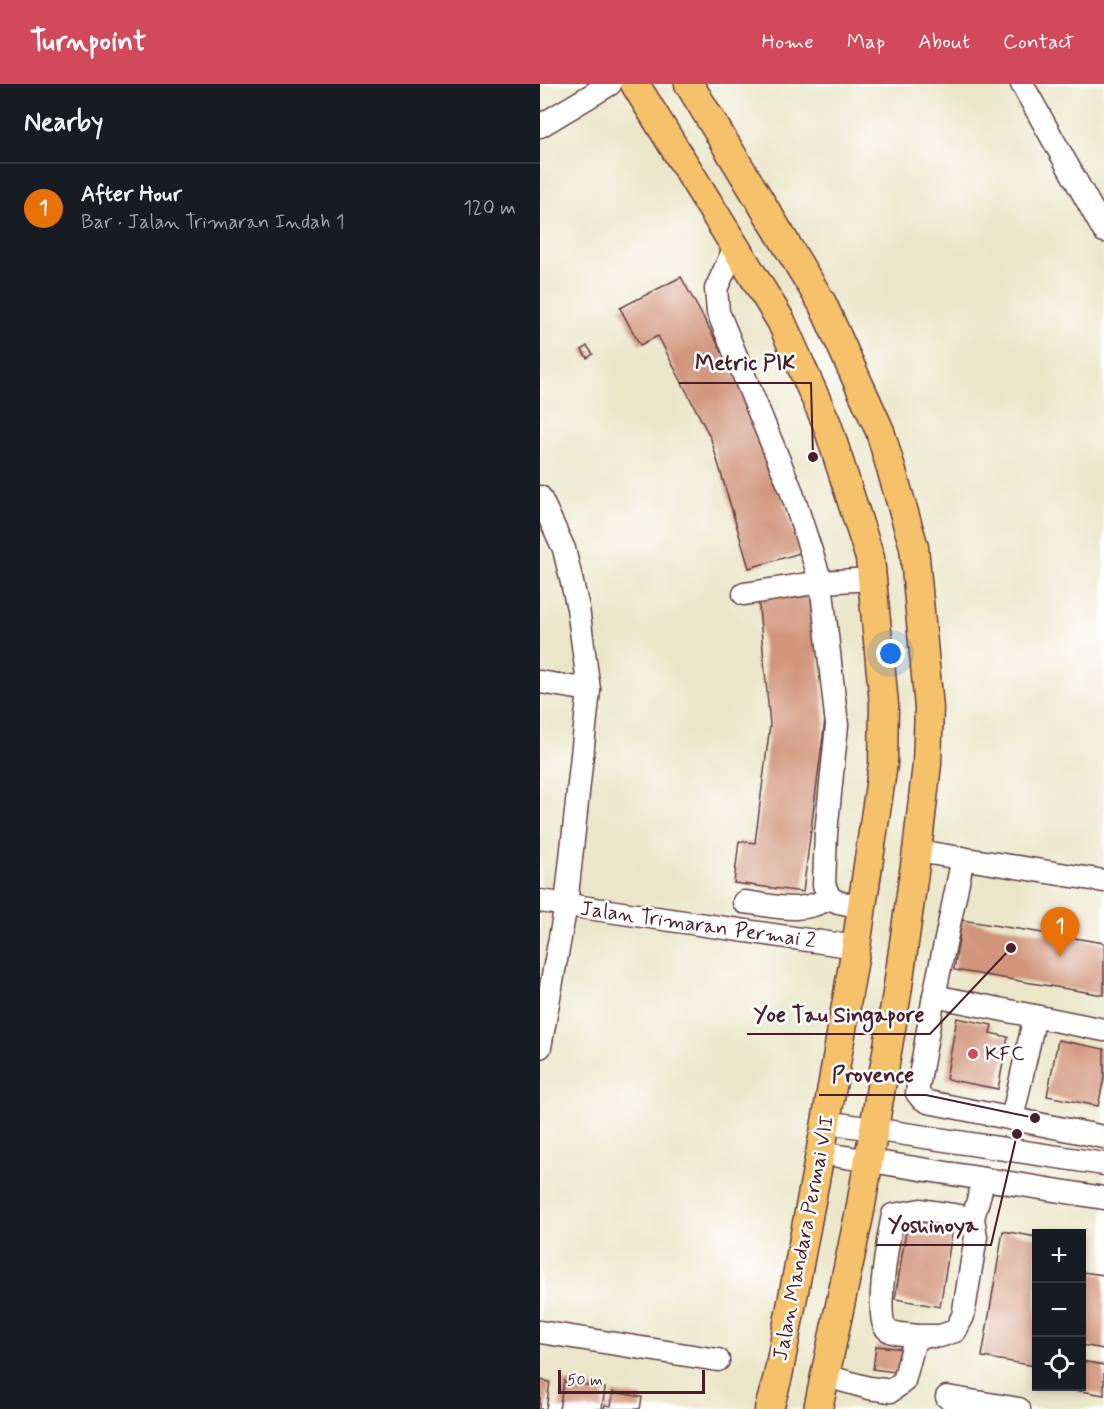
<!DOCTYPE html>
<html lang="en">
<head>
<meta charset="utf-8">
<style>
  :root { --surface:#171b24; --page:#242831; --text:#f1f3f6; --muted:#9ea1a6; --line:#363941; --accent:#d1495b }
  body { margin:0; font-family:Mynerve,sans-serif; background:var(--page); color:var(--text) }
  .controls { position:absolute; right:18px; bottom:18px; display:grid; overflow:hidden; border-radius:0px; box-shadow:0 3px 9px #0003 }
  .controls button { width:54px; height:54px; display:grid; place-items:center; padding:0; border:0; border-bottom:2px solid var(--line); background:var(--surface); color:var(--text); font:30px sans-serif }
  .scale { position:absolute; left:18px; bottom:15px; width:147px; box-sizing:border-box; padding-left:6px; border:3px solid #4a1f2b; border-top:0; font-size:16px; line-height:21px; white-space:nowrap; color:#4a1f2b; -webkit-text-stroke:4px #fff; paint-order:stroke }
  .you { position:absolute; left:351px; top:570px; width:21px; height:21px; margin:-15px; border:4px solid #fff; border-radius:50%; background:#1a73e8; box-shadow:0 0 0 9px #1a73e833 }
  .badge { display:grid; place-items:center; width:39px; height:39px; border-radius:50%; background:var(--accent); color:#fff; font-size:20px; font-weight:700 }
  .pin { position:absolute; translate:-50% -50px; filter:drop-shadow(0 2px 3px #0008) }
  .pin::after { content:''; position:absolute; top:32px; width:21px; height:18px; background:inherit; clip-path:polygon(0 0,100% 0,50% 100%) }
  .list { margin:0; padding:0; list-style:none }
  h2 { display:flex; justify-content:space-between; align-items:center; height:78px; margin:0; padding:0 24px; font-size:26px }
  h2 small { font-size:20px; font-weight:400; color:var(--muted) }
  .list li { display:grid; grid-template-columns:39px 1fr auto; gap:18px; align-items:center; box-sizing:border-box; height:90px; padding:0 24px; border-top:2px solid var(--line) }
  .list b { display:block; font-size:22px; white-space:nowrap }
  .list p { margin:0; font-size:20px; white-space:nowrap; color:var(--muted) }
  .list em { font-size:20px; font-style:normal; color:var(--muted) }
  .icon { flex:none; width:33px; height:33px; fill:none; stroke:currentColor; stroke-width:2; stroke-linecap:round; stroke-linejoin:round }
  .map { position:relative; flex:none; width:564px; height:1325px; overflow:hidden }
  header { display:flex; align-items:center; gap:36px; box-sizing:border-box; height:84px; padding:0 30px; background:var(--accent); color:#fff }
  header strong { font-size:28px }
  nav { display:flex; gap:33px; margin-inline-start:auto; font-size:21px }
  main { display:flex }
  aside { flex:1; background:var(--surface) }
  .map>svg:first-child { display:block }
</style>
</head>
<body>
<header>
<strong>Turnpoint</strong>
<nav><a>Home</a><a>Map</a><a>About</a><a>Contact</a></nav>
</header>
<main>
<aside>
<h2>Nearby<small></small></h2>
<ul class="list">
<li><span class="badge" style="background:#e8710a">1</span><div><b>After Hour</b><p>Bar · Jalan Trimaran Indah 1</p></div><em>120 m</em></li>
</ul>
</aside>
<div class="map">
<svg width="564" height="1325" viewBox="0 0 564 1325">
  <rect width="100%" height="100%" fill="#fff"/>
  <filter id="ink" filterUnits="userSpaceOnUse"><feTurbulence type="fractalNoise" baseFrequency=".0167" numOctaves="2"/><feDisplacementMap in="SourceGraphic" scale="12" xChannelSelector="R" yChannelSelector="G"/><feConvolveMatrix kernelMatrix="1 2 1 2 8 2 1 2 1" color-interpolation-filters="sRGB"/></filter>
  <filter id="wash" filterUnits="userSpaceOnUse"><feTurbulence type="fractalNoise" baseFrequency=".008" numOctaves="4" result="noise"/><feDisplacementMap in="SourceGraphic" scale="24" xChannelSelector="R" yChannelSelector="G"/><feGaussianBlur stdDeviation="1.35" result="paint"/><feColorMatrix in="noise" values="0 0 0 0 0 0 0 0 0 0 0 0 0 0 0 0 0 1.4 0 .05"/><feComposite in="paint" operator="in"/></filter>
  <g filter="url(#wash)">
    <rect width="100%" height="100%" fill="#ebe6c9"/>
    <g id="blocks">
      <!-- building -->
      <g fill="#d2957c">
        <polygon points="141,193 220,337 260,469 209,484 171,355 118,252 100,261 80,224"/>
        <polygon points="47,262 53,270 47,274 42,266"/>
        <polygon points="273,508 285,636 263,808 194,799 199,757 215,759 230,641 218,513"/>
        <polygon points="422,836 564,859 564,911 414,886"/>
        <polygon points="417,934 452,941 450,949 468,953 458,1005 406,995"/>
        <polygon points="518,956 564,965 564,994 558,1022 507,1012"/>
        <polygon points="368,1135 413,1143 400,1223 355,1215"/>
        <polygon points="463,1147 496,1153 496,1282 442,1273"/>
        <polygon points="542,1188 564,1191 564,1265 542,1261"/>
        <polygon points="336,1262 365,1265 362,1289 333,1285"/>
        <polygon points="542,1277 564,1281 564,1311 535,1306 535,1302 542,1302"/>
        <polygon points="0,1296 10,1298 6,1325 0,1325"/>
        <polygon points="24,1297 65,1304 62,1325 19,1325"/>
        <polygon points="73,1308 102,1313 100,1325 64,1325 65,1321 71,1322"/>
      </g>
    </g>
  </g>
  <g filter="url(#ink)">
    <use href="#blocks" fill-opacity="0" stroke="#623d43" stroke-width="1.5"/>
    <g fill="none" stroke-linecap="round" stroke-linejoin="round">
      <!-- minor casing -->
      <g stroke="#623d43" stroke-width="25">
        <g id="minor">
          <polyline points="482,0 564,147"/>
          <polyline points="0,42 70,0"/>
          <polyline points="195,163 176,205 178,228 251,406 281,498 297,641 286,749 284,801 290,814 298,818 322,823"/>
          <polyline points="0,413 24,465 38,524 49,606 26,821 0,963"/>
          <polyline points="204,510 281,498 332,495"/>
          <polyline points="0,598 49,606"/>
          <polyline points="377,767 564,797"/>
          <polyline points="423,774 394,912 377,1009 381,1014 388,1018 564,1053"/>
          <polyline points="0,817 316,863"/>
          <path d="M204 818C238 822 259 831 290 814"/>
          <polyline points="394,912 564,946"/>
          <polyline points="472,1035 495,932"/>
          <polyline points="286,1038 564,1080"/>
          <polyline points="280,1069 564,1114"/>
          <polyline points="0,1248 178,1276"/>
          <path d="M376 1252C367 1250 351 1251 345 1243 335 1228 349 1150 353 1131L381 1126 433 1134"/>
          <polyline points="286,1292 329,1304 351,1307 364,1297 376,1252 400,1252 415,1247 423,1232 436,1153 433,1134 444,1095"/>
          <polyline points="407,1313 479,1325"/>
        </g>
      </g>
      <!-- major casing -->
      <g stroke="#623d43" stroke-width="31">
        <g id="major">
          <polyline points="95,0 241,237 287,340 330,474 344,620 343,680 316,863 286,1038 238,1292 229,1325"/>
          <polyline points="149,0 282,219 340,347 374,463 389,624 387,680 377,767 357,909 320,1127 278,1325"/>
        </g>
      </g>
      <!-- minor -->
      <use href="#minor" stroke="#fff" stroke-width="22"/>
      <!-- major -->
      <use href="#major" stroke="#f5c16b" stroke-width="28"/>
    </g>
  </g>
  <!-- markers -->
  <circle fill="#d1495b" stroke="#fff" stroke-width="2" cx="433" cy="970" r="6"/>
  <g text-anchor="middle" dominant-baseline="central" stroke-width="5" stroke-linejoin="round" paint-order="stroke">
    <!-- street labels -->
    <g font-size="21" fill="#4a1f2b" stroke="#fff">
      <text transform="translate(158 841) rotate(8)">Jalan Trimaran Permai 2</text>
      <text transform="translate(264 1154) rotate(-79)">Jalan Mandara Permai VII</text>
    </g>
    <!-- poi labels -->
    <g font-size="21" fill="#4a1f2b" stroke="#fff" text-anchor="start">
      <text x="445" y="970">KFC</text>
    </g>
  </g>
  <!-- callouts -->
  <path fill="none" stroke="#4a1f2b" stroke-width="2" d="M273 373L271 299H139M471 864L390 950H207M495 1034L386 1011H279M477 1050L451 1161H336"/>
  <g fill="#4a1f2b" stroke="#fff" stroke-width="2">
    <circle cx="273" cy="373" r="6"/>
    <circle cx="471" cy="864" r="6"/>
    <circle cx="495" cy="1034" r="6"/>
    <circle cx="477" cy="1050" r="6"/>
  </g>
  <g font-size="22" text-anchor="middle" font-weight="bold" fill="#4a1f2b" stroke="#fff" stroke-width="5" stroke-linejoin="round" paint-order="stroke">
    <text x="205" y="286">Metric PIK</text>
    <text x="299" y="938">Yoe Tau Singapore</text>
    <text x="333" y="998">Provence</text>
    <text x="393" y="1148">Yoshinoya</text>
  </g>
</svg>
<div class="controls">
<button>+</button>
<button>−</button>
<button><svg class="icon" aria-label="locate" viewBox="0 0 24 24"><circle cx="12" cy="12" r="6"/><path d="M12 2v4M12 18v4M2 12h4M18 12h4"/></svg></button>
</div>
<div class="scale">50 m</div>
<div class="you"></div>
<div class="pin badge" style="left:520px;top:873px;background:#e8710a">1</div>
</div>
</main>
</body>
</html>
